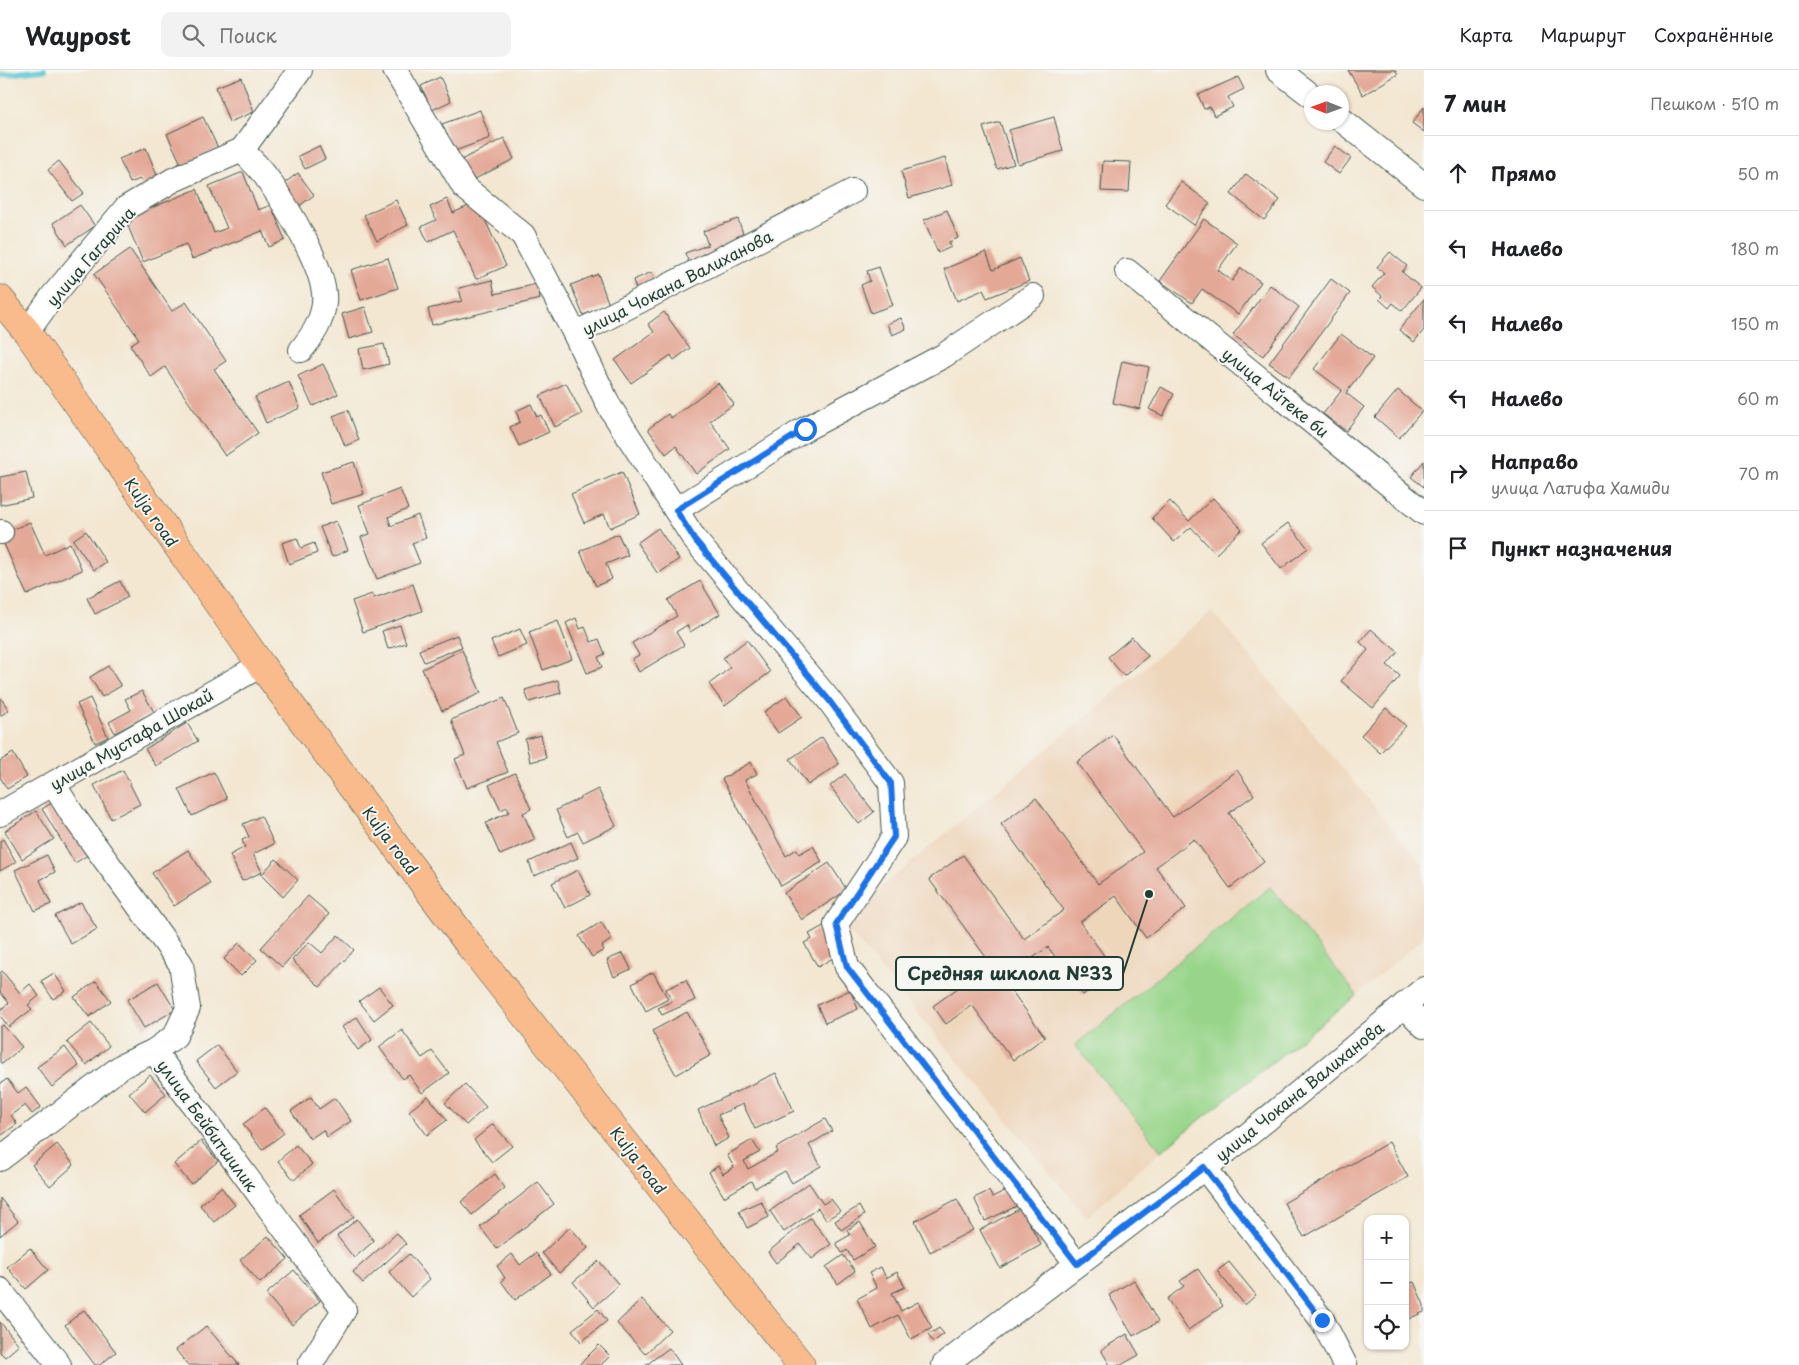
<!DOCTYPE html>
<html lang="ru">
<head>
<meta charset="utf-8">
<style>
  :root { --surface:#fff; --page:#f2f2f2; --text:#202124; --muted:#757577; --line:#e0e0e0 }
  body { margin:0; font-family:"Playpen Sans",sans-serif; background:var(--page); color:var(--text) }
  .controls { position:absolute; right:15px; bottom:15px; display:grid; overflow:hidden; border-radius:10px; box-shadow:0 1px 4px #0004 }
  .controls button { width:45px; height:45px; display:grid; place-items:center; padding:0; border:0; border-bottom:1px solid var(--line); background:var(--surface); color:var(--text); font:25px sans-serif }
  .compass { position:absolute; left:1304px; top:15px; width:45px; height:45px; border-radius:50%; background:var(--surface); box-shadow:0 1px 4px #0004; rotate:271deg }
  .stop { position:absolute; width:15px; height:15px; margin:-11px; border:4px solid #1a73e8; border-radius:50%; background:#fff }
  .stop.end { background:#1a73e8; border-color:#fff; box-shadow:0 1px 5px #0008 }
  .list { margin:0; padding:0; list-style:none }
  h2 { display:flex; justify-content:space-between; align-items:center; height:65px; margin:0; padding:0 20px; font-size:21px }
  h2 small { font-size:16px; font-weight:400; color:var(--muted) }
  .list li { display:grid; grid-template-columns:32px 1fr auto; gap:15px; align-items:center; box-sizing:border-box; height:75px; padding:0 20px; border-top:1px solid var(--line) }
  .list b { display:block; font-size:19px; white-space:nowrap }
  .list p { margin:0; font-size:16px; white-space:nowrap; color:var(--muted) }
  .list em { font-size:16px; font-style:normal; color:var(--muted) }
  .icon { flex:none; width:28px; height:28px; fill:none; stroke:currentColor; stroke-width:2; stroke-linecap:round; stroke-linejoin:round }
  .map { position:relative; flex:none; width:1424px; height:1295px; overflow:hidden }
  header { display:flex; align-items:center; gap:30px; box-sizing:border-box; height:70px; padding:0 25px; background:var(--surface); border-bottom:1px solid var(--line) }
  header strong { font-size:24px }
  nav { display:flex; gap:28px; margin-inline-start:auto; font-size:18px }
  .search { width:350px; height:45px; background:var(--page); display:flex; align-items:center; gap:12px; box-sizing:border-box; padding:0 18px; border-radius:10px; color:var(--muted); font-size:19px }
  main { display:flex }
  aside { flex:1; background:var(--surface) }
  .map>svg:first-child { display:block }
</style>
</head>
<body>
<header>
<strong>Waypost</strong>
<div class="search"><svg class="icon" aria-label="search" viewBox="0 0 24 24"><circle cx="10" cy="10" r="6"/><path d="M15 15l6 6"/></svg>Поиск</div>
<nav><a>Карта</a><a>Маршрут</a><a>Сохранённые</a></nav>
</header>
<main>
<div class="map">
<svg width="1424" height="1295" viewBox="0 0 1424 1295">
  <rect width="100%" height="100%" fill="#f6f6f2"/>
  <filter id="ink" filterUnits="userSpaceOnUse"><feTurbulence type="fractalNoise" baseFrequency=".02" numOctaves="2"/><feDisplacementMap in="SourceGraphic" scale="10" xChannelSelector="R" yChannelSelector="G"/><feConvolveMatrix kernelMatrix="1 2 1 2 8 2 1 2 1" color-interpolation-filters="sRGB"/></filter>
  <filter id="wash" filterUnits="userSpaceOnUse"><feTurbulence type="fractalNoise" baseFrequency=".0096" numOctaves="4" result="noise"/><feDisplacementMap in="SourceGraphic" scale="20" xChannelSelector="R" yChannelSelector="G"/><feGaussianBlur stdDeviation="1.12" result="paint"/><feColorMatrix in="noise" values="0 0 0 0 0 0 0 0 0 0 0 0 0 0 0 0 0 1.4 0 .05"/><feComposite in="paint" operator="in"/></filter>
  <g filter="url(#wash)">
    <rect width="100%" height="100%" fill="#f3e7d1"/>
    <!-- built -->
    <polygon fill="#eed6bb" points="1212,541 1424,796 1424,867 1357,925 1161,1081 1087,1147 841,851"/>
    <!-- green -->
    <polygon fill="#98d58a" stroke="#5c895f" points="1270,817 1357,925 1161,1081 1075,975"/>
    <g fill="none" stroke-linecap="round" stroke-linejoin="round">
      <!-- stream -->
      <polyline stroke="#5ac7d1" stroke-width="5.5" points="0,5 44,0"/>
    </g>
    <g id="blocks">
      <!-- building -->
      <g fill="#e4a897">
        <polygon points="1348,0 1395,0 1398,4 1363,25"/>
        <polygon points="241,7 254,42 229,52 216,17"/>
        <polygon points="440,7 451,31 432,40 421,16"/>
        <polygon points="1238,7 1244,19 1228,27 1233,37 1214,46 1210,37 1204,39 1198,25"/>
        <polygon points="1424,37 1424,62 1412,53"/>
        <polygon points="480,40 490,68 452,82 442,54"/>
        <polygon points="203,47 218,78 182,96 167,64"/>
        <polygon points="1054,47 1063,81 1018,94 1009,60"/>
        <polygon points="1000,52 1014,94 997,99 983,57"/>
        <polygon points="504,68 514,89 469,112 459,91"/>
        <polygon points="319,76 325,89 305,99 298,86"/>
        <polygon points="1335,76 1351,88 1339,104 1323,92"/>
        <polygon points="146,78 159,110 144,117 140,109 130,113 119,89"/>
        <polygon points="945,88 952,115 909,128 901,101"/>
        <polygon points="59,91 84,123 72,131 48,100"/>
        <polygon points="1103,91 1131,92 1129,122 1101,121"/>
        <polygon points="243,102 258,140 271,135 285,170 269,177 262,161 192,189 186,174 143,192 125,149 197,119 214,163 227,158 209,116"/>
        <polygon points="298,103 314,125 294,140 278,118"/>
        <polygon points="1246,104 1280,130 1264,150 1231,124"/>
        <polygon points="1181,112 1210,133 1194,155 1165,134"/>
        <polygon points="447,129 453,143 477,132 506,196 476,209 453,160 428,172 421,157 436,150 430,137"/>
        <polygon points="396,130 408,155 377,171 364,145"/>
        <polygon points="80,135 95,156 67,175 53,153"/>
        <polygon points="947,140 958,168 949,172 951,177 938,183 924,150"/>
        <polygon points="738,149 746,172 691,198 685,183 708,175 703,161"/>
        <polygon points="1204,149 1237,173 1218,200 1232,211 1241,198 1261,212 1238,244 1202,219 1192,233 1160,211"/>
        <polygon points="130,179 172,241 186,232 226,291 214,299 258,363 225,386 165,297 151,307 130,275 139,269 94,204"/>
        <polygon points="986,182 993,200 1020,188 1029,211 987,228 983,220 957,231 944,199"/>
        <polygon points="1390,182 1407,196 1402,202 1421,218 1402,241 1393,233 1389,238 1379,229 1382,226 1372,217 1384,203 1377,197"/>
        <polygon points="388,188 398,218 361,230 351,200"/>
        <polygon points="879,197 893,235 871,243 861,215 870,211 867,201"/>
        <polygon points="652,202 657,217 638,225 633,210"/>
        <polygon points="598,204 609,235 583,245 571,215"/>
        <polygon points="1331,209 1350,223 1289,307 1269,293"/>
        <polygon points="492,210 495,224 537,214 540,229 432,255 428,239 462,231 459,218"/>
        <polygon points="1270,215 1299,237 1263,286 1233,265"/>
        <polygon points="1424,229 1424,260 1414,272 1399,260"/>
        <polygon points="365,237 373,262 349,269 342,244"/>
        <polygon points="664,242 690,278 674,290 671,285 631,313 615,290 654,262 648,254"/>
        <polygon points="901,248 906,259 892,265 887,254"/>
        <polygon points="1341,264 1373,288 1346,323 1364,337 1346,361 1323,344 1342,320 1314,299"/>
        <polygon points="384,274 389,294 363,300 359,279"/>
        <polygon points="1122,291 1149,297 1140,339 1113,333"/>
        <polygon points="323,294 338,324 313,336 298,306"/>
        <polygon points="289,312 300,338 266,353 255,327"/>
        <polygon points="566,313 582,344 555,357 540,326"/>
        <polygon points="718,313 734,334 710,351 730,379 696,404 676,376 666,384 648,359 668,344 671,348"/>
        <polygon points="1161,317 1174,324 1163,346 1149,339"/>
        <polygon points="1398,320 1422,341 1399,368 1375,347"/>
        <polygon points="531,334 537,347 541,345 549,362 519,376 510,357 520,352 516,341"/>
        <polygon points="348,340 359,370 345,376 333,346"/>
        <polygon points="1424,391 1424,417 1411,407"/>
        <polygon points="354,392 364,424 331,434 321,402"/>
        <polygon points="26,402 32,428 0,435 0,407"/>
        <polygon points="622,402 640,444 610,458 604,444 584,453 571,424"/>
        <polygon points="400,419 408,439 388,447 391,456 418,445 426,468 412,473 420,493 377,509 361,467 370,464 359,435"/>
        <polygon points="1213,428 1242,459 1216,484 1191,457 1174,472 1152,448 1170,431 1189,451"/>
        <polygon points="336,451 348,480 332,487 320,457"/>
        <polygon points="30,452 45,485 70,473 82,500 27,525 0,465"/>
        <polygon points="1288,453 1308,478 1281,499 1261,473"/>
        <polygon points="658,458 679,489 658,504 637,473"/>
        <polygon points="86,461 106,492 94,500 73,470"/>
        <polygon points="618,464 628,485 606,494 612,509 596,516 580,481"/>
        <polygon points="297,468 301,478 314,473 317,483 289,494 282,473"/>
        <polygon points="120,511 128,527 95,544 87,528"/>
        <polygon points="700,511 720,544 690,562 687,555 676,562 684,575 639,602 632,589 639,585 632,573 677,546 668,530"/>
        <polygon points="413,514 422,541 363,562 352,531 372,524 374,528"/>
        <polygon points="576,548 580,559 585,557 591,572 599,569 605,584 598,587 602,597 587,603 566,553"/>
        <polygon points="558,551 572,589 543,600 529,562"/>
        <polygon points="400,555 406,573 388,579 382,561"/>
        <polygon points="520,559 527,575 498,587 491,571"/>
        <polygon points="1371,559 1398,582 1387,595 1400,606 1373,638 1341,611 1368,580 1360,572"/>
        <polygon points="457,565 462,577 424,592 419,580"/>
        <polygon points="1132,567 1148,586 1124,606 1108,587"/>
        <polygon points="747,570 770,602 725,636 709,614 730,598 723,588"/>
        <polygon points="462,580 481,623 442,641 422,599"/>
        <polygon points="108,596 121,616 102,627 90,607"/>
        <polygon points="558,610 561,623 529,632 525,620"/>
        <polygon points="142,621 154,642 115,663 109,652 131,640 125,629"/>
        <polygon points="787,626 802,647 778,663 764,642"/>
        <polygon points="0,627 9,640 0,646"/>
        <polygon points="90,628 108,667 95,673 77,634"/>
        <polygon points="504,628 518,663 496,672 508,702 467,718 455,689 465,685 451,650"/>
        <polygon points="1386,638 1406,656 1380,683 1361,665"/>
        <polygon points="187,653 198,671 156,696 145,679"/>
        <polygon points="541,665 546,688 530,692 525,669"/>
        <polygon points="1113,665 1173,747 1237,700 1254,725 1229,743 1264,792 1230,818 1194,769 1156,797 1186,838 1146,868 1116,826 1080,852 1115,901 1083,925 1048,877 1003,909 1045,967 1013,990 972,935 946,954 933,936 991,894 929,809 963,785 1024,869 1064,840 1001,754 1036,728 1098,814 1143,782 1077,692"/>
        <polygon points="822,667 839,694 808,715 790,689"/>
        <polygon points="13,683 27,707 7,719 0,707 0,691"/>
        <polygon points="751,692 757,704 745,710 786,786 797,779 799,784 813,776 822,792 781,816 722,709"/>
        <polygon points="123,700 140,734 111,749 94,715"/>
        <polygon points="214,702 227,729 192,746 179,719"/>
        <polygon points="515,703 531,739 523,743 535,770 500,785 486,753 509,742 507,737 501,740 489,715"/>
        <polygon points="845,704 874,742 859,754 830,716"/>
        <polygon points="598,719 616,756 583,772 578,762 568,767 556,740"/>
        <polygon points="55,731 88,785 75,793 42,739"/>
        <polygon points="36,741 54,769 22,789 5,761"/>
        <polygon points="261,746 274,774 253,784 262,802 242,811 230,785 245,777 242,770 249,767 243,754"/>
        <polygon points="3,769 16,792 0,801 0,771"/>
        <polygon points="571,772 578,788 534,806 529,792"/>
        <polygon points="188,780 210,813 174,836 152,803"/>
        <polygon points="47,785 55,802 40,810 51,834 35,841 15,800"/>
        <polygon points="276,789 298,810 283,827 261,805"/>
        <polygon points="829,793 847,820 802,850 784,823"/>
        <polygon points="578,800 590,825 565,838 552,813"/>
        <polygon points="308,826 329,844 282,897 261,878"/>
        <polygon points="81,832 97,859 71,874 55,846"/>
        <polygon points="601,852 612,869 602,876 604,880 592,887 579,866"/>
        <polygon points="825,855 841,883 818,897 804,873 812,869 809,864"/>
        <polygon points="338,865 354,880 320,917 292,890 309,872 322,883"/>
        <polygon points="239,873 257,890 241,906 224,889"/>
        <polygon points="623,883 631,899 614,907 607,890"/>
        <polygon points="2,901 20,923 30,914 39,926 28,935 32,939 9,957 0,946 0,940 9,933 0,922 0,903"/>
        <polygon points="653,902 668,929 646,941 632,914"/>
        <polygon points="54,903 66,921 53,929 41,911"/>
        <polygon points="686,910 695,930 662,945 658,938 672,931 666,919"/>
        <polygon points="96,911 111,931 89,947 74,927"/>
        <polygon points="158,912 175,940 144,958 127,930"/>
        <polygon points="379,917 393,935 374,950 359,931"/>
        <polygon points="850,920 858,939 825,953 817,935"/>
        <polygon points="687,942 711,985 676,1005 652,961"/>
        <polygon points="357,947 372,970 358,980 342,957"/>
        <polygon points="91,953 109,976 86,995 67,972"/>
        <polygon points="3,955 22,977 2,994 0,991 0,957"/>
        <polygon points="402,960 422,988 432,981 449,1003 422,1023 409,1005 403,1009 379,977"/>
        <polygon points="217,975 237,1001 216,1017 196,991"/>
        <polygon points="65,977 79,996 52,1017 37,997"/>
        <polygon points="776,1003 794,1041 755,1059 743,1034 718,1045 729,1068 714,1076 698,1040"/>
        <polygon points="150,1005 166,1024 145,1042 129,1023"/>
        <polygon points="7,1009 18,1023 26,1017 41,1037 32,1044 25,1035 11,1045 17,1054 2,1065 0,1063 0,1014"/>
        <polygon points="465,1014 486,1037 466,1055 445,1033"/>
        <polygon points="428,1026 447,1050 427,1065 409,1041"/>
        <polygon points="311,1027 319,1039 335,1028 351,1051 327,1067 323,1060 310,1069 291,1041"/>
        <polygon points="265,1038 284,1063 262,1080 243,1054"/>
        <polygon points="825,1049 832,1061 809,1075 821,1096 792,1113 785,1101 755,1118 751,1111 724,1127 709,1102 718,1096 723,1104 734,1097 727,1085 752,1070 760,1082 744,1091 748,1099 778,1082 776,1078"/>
        <polygon points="493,1054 512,1076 492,1092 474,1070"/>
        <polygon points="201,1071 218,1091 191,1114 174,1094"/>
        <polygon points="1389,1072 1408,1107 1304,1167 1284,1133"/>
        <polygon points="57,1074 74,1095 50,1116 32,1095"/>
        <polygon points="296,1075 312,1094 294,1110 278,1091"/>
        <polygon points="495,1104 505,1118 472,1145 461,1132"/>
        <polygon points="538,1112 554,1134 497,1179 480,1157"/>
        <polygon points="809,1113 823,1134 831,1129 840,1141 826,1150 818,1138 784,1162 770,1141"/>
        <polygon points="221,1117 235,1135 214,1152 200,1135"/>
        <polygon points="1011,1118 1019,1135 985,1151 974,1128 989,1121 992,1127"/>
        <polygon points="334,1119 354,1147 318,1173 299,1145"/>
        <polygon points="0,1128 18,1151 0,1166"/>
        <polygon points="957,1129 973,1160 930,1182 915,1151"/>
        <polygon points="761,1131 769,1147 747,1158 739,1141"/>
        <polygon points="859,1136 864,1145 841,1160 835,1151"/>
        <polygon points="1021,1138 1041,1175 1000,1198 980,1160"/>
        <polygon points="810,1148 831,1174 812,1189 800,1174 776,1193 768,1182"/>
        <polygon points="357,1149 374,1171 354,1188 337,1166"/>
        <polygon points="860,1152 875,1177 853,1190 847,1180 842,1183 836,1173 850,1165 847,1160"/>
        <polygon points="570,1157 588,1178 559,1203 542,1183"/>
        <polygon points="397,1163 406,1174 363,1213 353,1202"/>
        <polygon points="268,1166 288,1189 260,1213 240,1190"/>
        <polygon points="30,1178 48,1200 26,1219 7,1197"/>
        <polygon points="536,1183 551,1204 515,1230 501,1211 505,1208 497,1196 512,1184 520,1195"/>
        <polygon points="409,1184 430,1209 411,1227 389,1202"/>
        <polygon points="843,1185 855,1201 838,1214 826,1197"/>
        <polygon points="599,1191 619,1215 594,1237 573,1212"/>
        <polygon points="1229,1192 1256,1225 1245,1235 1217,1201"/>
        <polygon points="881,1197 886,1208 897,1202 905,1217 892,1223 901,1241 918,1232 932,1258 911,1269 898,1245 872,1259 857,1229 877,1218 869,1203"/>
        <polygon points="1198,1199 1223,1236 1188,1260 1167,1229 1184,1216 1180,1211"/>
        <polygon points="294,1200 320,1231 292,1255 266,1224"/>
        <polygon points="1134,1210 1158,1252 1133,1266 1109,1225"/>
        <polygon points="1414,1212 1424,1235 1424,1242 1408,1249 1405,1243 1405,1215"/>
        <polygon points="642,1229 670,1260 645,1284 617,1253"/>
        <polygon points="598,1239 607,1251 581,1272 572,1260"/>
        <polygon points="84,1240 116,1282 100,1295 95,1295 65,1255"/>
        <polygon points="0,1252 19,1275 5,1287 0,1282"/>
        <polygon points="206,1256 239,1295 188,1295 176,1280"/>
        <polygon points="939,1258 944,1264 933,1272 928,1265"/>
        <polygon points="1127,1264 1139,1285 1121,1295 1110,1295 1101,1280"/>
        <polygon points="599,1275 610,1286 601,1295 579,1295"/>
        <polygon points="669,1278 681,1295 646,1295"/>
      </g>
    </g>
  </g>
  <g filter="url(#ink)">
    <use href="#blocks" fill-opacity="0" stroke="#3f564c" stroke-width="1"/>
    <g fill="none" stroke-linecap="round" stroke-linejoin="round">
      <!-- street casing -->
      <g stroke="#3f564c" stroke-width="26">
        <g id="street">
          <polyline points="395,0 464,117 523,165 575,264"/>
          <polyline points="1278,0 1312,26"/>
          <polyline points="1342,50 1424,115"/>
          <path d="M242 80C250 89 260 98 267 108 285 134 328 201 324 233 322 252 313 265 301 280"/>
          <polyline points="853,121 575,264 609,336 695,470 828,629 891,713 894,767 836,854 847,897 1077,1194"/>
          <polyline points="1127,201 1424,443"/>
          <polyline points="27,262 52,227 126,138 173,110 242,80 300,0"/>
          <polyline points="676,440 805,359 943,286 1033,226"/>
          <polyline points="0,462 1,462"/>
          <polyline points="0,744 261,595"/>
          <polyline points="1404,935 1424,956"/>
          <polyline points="154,981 344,1240 310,1295"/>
          <polyline points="0,1089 122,996 154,981 175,966 188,938 181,894 72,744 54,715"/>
          <polyline points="1204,1097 1322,1250 1345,1295"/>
          <polyline points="0,1220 59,1295"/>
          <polyline points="944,1295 1249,1064 1424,919"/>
        </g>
      </g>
      <!-- primary casing -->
      <g stroke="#3f564c" stroke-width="29">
        <polyline id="primary" points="0,229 27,262 261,595 470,876 801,1295"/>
      </g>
      <!-- street -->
      <use href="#street" stroke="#fff" stroke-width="24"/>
      <!-- primary -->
      <use href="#primary" stroke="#fabb8c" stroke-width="28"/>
    </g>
  </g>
  <g fill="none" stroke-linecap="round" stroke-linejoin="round" filter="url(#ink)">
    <!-- route -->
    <polyline stroke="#1a73e8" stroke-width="6" points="805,359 676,440 695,470 828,629 891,713 894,767 836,854 847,897 1077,1194 1204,1097 1322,1250"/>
  </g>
  <g text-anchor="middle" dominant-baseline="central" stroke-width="4" stroke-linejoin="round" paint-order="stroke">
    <!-- street labels -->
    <g font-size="16" fill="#1f3d34" stroke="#f6f6f2">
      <text transform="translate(90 186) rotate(-49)">улица Гагарина</text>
      <text transform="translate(677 212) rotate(-27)">улица Чокана Валиханова</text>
      <text transform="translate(1276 322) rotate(39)">улица Айтеке би</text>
      <text transform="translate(152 442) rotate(55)">Kulja road</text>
      <text transform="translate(131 669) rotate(-30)">улица Мустафа Шокай</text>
      <text transform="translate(391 770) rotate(53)">Kulja road</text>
      <text transform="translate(1299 1021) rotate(-39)">улица Чокана Валиханова</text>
      <text transform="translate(208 1055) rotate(54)">улица Бейбитшилик</text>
      <text transform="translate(639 1090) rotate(52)">Kulja road</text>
    </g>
  </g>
  <!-- callouts -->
  <path fill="none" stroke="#1f3d34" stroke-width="2" d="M1149 824L1123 904"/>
  <circle fill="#1f3d34" stroke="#f6f6f2" stroke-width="2" cx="1149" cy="824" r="5"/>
  <rect fill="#f6f6f2" stroke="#1f3d34" stroke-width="2" x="896" y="887" width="227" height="33" rx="5"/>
  <g font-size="18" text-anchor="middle" font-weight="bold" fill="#1f3d34">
    <text x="1010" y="910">Средняя шклола №33</text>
  </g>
</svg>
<div class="controls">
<button>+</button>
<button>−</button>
<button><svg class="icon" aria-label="locate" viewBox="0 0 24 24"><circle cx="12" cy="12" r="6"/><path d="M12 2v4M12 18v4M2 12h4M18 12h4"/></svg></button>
</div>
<svg class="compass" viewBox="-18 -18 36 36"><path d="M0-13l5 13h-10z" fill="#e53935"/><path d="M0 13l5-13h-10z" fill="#757577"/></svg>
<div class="stop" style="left:805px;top:359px"></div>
<div class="stop end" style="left:1322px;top:1250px"></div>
</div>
<aside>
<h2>7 мин<small>Пешком · 510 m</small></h2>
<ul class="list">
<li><svg class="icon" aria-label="ahead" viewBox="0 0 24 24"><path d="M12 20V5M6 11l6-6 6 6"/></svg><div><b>Прямо</b></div><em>50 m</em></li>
<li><svg class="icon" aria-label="left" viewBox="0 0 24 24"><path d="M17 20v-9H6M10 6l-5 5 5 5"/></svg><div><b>Налево</b></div><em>180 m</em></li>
<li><svg class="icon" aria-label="left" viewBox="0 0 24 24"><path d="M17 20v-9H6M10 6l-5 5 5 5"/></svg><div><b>Налево</b></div><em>150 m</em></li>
<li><svg class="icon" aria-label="left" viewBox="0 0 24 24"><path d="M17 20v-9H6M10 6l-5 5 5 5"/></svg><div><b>Налево</b></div><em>60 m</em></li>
<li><svg class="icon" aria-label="right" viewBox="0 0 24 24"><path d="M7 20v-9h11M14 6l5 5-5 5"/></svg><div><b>Направо</b><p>улица Латифа Хамиди</p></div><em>70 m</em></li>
<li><svg class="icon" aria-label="arrive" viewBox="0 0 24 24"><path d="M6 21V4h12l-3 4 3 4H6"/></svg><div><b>Пункт назначения</b></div></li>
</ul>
</aside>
</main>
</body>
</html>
